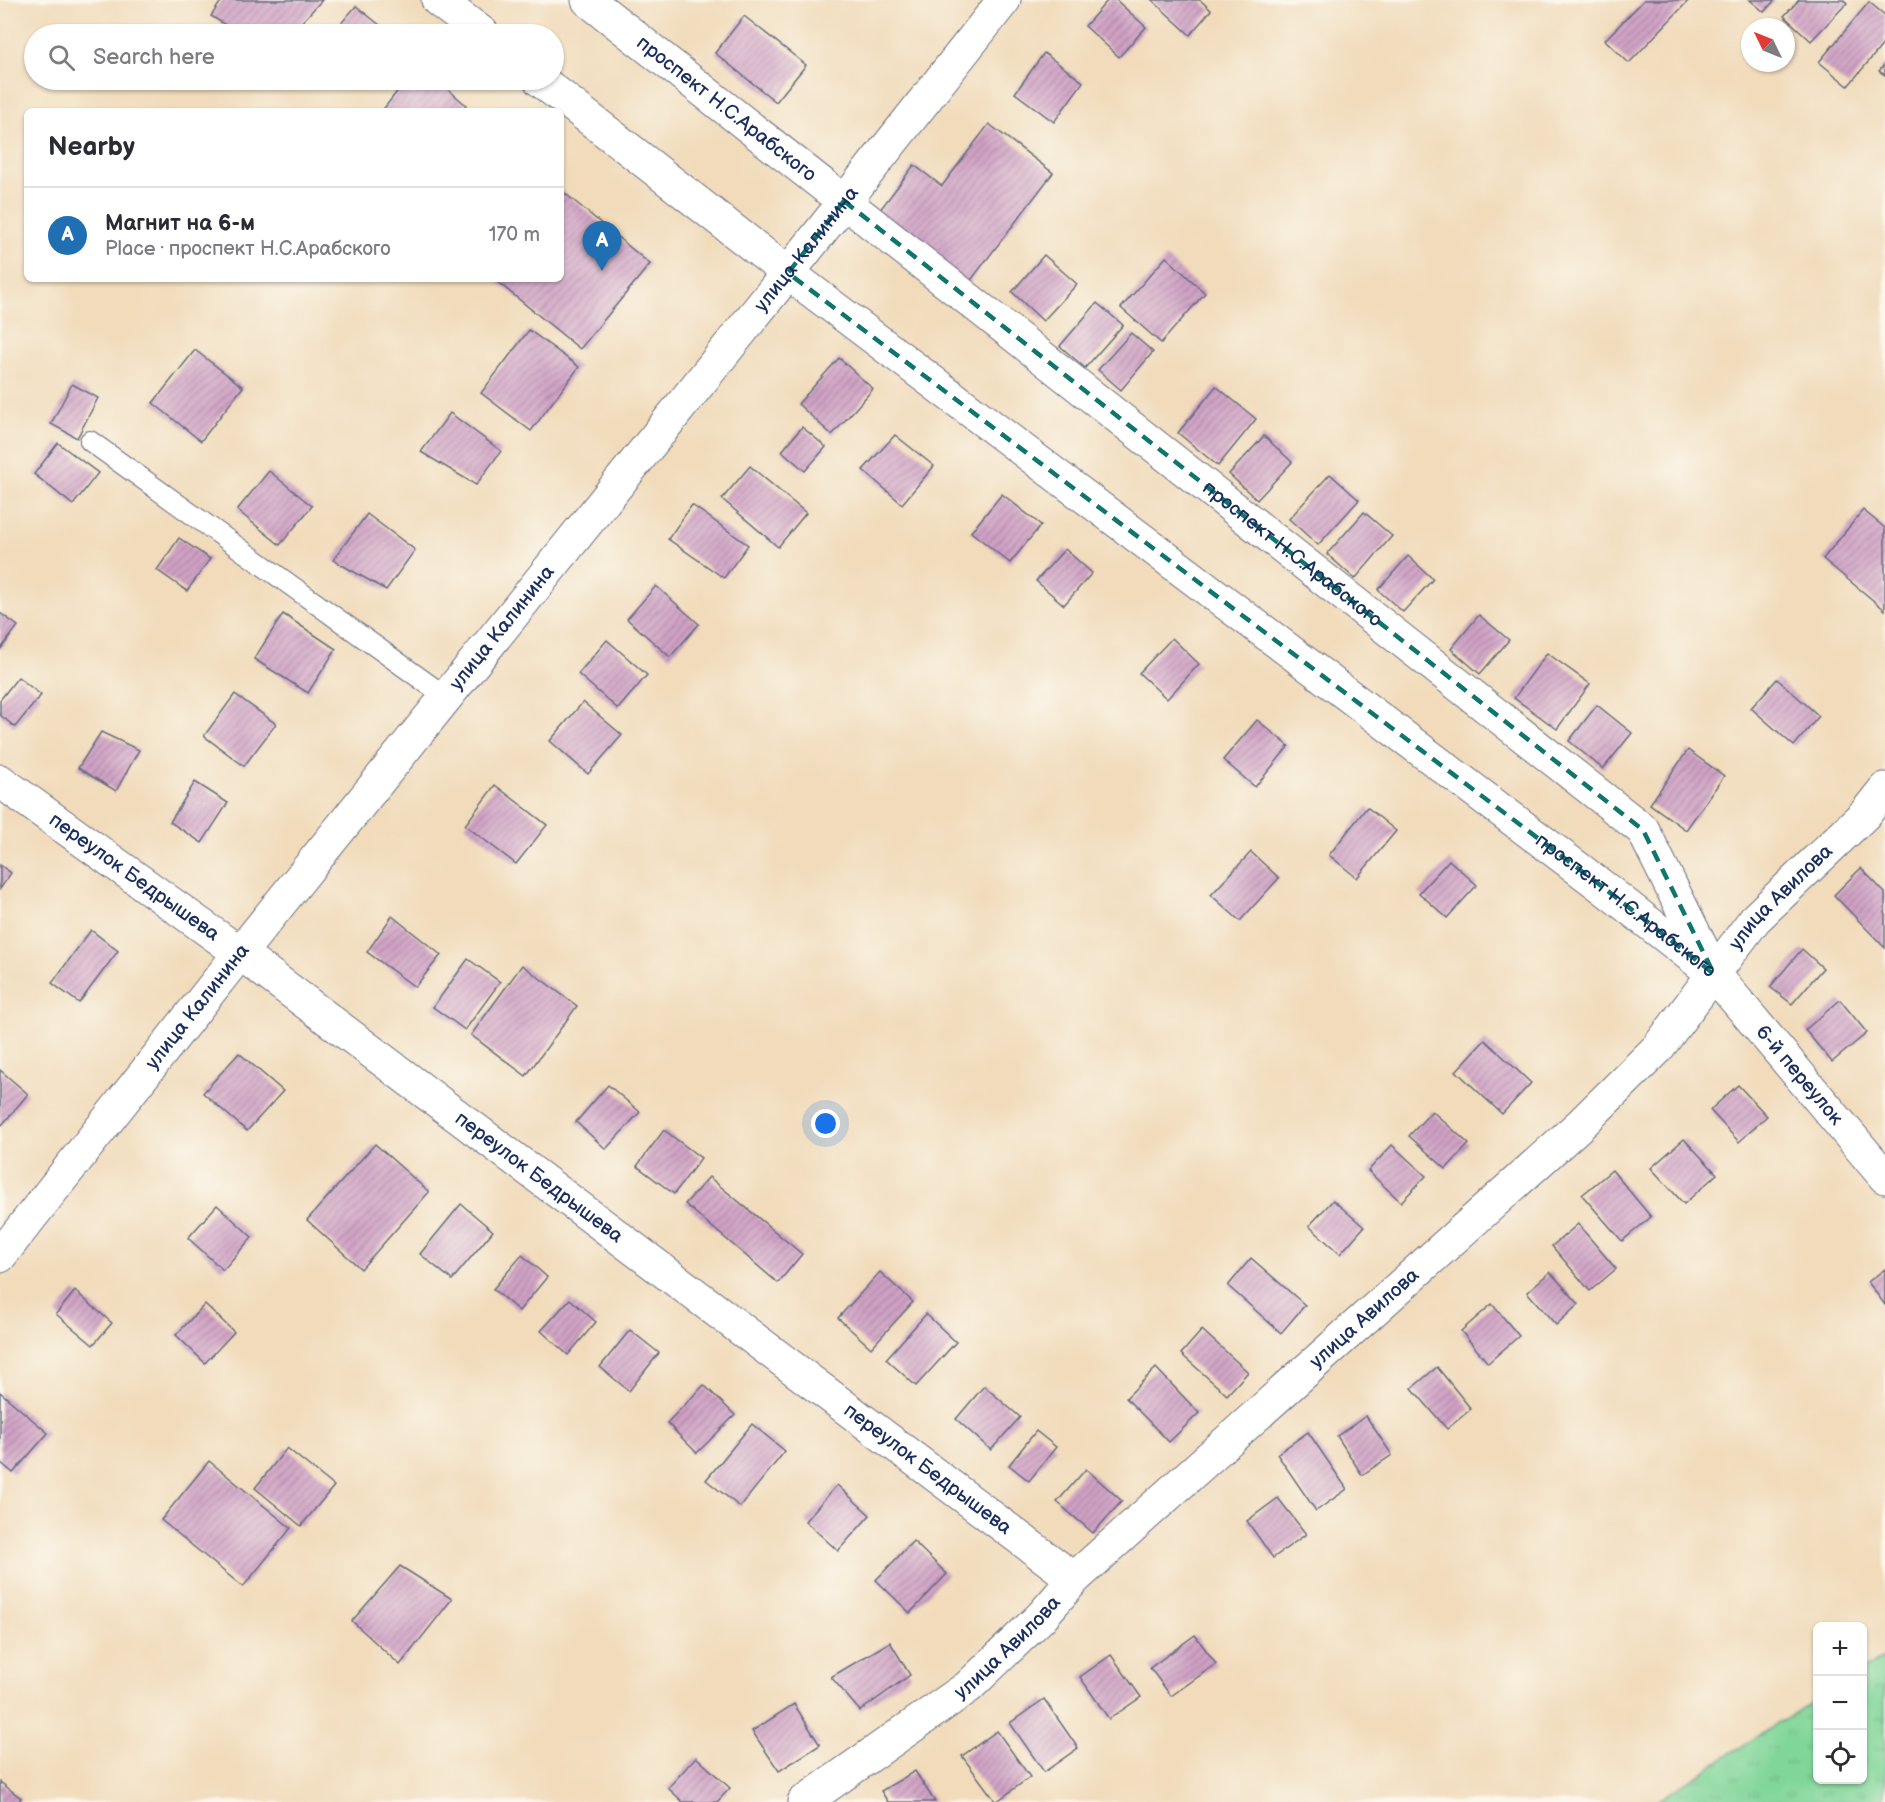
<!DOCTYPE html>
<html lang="en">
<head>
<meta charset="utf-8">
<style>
  :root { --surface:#fff; --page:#f2f2f3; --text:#2b2b33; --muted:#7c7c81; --line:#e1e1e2; --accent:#1f6fb2 }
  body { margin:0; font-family:"Balsamiq Sans",sans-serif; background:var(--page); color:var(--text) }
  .controls { position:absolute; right:18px; bottom:18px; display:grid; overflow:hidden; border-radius:9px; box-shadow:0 2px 4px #0004 }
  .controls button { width:54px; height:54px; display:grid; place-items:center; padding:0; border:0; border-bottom:2px solid var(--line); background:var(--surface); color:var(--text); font:30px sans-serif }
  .compass { position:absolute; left:1741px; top:18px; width:54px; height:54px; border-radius:50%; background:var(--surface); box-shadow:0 2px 4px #0004; rotate:313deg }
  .you { position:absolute; left:826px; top:1124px; width:21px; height:21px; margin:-15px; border:4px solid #fff; border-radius:50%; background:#1a73e8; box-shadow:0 0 0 9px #1a73e833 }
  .badge { display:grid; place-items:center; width:39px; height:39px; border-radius:50%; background:var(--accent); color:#fff; font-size:20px; font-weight:700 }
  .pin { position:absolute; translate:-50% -50px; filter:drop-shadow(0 2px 3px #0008) }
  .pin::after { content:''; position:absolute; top:32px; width:21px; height:18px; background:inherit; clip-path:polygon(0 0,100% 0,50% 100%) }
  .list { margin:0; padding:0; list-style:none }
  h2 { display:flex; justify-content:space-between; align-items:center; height:78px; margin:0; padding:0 24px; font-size:26px }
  h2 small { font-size:20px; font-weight:400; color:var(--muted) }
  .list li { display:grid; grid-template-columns:39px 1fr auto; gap:18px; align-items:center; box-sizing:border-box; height:96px; padding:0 24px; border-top:2px solid var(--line) }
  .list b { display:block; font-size:22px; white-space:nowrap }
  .list p { margin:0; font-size:20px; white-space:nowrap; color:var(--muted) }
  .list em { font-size:20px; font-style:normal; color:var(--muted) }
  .icon { flex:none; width:33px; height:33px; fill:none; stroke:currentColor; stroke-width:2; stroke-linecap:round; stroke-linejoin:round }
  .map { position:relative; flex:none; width:1885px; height:1802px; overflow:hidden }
  .search { position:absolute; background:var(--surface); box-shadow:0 2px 4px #0004; left:24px; top:24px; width:540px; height:66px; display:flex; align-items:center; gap:15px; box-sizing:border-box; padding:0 21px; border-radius:33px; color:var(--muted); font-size:22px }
  .panel { position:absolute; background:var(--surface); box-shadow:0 2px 4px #0004; left:24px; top:108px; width:540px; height:174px; border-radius:9px }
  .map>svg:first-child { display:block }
</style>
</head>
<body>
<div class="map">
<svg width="1885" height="1802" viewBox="0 0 1885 1802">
  <defs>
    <pattern id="grass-tufts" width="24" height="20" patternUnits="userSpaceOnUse" patternTransform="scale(1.5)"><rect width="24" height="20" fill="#80d699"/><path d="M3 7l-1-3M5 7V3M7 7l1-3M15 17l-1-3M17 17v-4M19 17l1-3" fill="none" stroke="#6eb886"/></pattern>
    <pattern id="building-hatch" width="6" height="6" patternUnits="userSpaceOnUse" patternTransform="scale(1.5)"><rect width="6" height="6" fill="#d0a2c5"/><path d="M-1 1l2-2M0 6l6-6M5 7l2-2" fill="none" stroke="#a884a3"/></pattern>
  </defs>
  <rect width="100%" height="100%" fill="#fbf7ec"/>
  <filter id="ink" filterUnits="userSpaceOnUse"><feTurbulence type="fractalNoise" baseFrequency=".0167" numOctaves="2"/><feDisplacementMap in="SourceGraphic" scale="12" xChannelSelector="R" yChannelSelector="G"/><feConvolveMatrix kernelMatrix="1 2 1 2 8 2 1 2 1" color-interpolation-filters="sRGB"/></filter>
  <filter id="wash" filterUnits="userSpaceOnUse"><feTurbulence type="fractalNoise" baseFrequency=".008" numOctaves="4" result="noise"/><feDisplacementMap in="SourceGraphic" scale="24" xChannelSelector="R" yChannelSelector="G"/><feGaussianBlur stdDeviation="1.35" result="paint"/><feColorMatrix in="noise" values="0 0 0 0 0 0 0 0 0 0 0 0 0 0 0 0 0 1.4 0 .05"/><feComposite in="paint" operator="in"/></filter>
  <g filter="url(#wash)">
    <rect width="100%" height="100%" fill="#f1dbbb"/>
    <!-- grass -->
    <polygon fill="url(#grass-tufts)" stroke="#4e827c" stroke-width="1.5" points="1885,1656 1885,1802 1655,1802 1817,1699 1818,1780 1862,1780 1863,1670"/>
    <g id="blocks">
      <!-- building -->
      <g fill="url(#building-hatch)">
        <polygon points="222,0 322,0 291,34 240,34 211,16"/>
        <polygon points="1108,0 1116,0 1146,27 1119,57 1085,26"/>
        <polygon points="1152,0 1200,0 1211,10 1190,35"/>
        <polygon points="1644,0 1689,0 1629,63 1605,40"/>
        <polygon points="1750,0 1775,0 1764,12"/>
        <polygon points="1799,0 1844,0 1847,3 1811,41 1784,16"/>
        <polygon points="1869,2 1885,15 1885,42 1848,86 1819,62"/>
        <polygon points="356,6 391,34 332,34"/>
        <polygon points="744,16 806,65 776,102 715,53"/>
        <polygon points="1044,53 1083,82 1054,122 1015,93"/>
        <polygon points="1885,64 1885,75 1879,71"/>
        <polygon points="406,80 437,80 466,105 460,111 382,111"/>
        <polygon points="989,124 1053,173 968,284 876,215 914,165 942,186"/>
        <polygon points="561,190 650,264 580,349 494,279 561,279"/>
        <polygon points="1044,255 1077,284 1043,321 1012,292"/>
        <polygon points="1166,257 1205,293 1161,343 1121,308"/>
        <polygon points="1097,303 1123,325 1085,368 1060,346"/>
        <polygon points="529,330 579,367 531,431 481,393"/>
        <polygon points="1131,333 1153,352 1121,390 1098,370"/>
        <polygon points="195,350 243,387 201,441 153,403"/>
        <polygon points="839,358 873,389 832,435 798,404"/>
        <polygon points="72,384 98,398 77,438 51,424"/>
        <polygon points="1216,386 1256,419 1218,466 1178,433"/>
        <polygon points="450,413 501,451 476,485 421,452"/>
        <polygon points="802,427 826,447 805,471 782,451"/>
        <polygon points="895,435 934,466 902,504 863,470"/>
        <polygon points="1264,436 1292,462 1257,500 1229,474"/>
        <polygon points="58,443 98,473 73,505 34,474"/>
        <polygon points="750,466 806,513 778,547 722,499"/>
        <polygon points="269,471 312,506 280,545 237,510"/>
        <polygon points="1330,474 1359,500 1318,545 1289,519"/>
        <polygon points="1002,494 1041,525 1010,563 971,532"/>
        <polygon points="692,505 748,545 724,578 668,539"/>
        <polygon points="1863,510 1885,528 1885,610 1823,559"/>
        <polygon points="1364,512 1392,536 1355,579 1327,554"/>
        <polygon points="367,514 415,550 386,590 333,560"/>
        <polygon points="179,538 210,559 187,591 157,570"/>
        <polygon points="1065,549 1092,573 1064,605 1036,581"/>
        <polygon points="1408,556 1433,579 1403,612 1378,590"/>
        <polygon points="656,586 699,624 670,657 627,619"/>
        <polygon points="0,613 18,626 0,650"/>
        <polygon points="283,614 336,649 308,693 254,659"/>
        <polygon points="1479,615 1509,640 1480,674 1451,649"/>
        <polygon points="1172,638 1199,664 1167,699 1139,673"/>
        <polygon points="607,640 647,675 618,709 578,674"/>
        <polygon points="1547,653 1590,684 1557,729 1514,698"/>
        <polygon points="18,677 41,695 15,727 0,715 0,700"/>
        <polygon points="1777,679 1819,716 1794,746 1751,708"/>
        <polygon points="235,694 276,724 244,766 204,736"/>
        <polygon points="583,702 622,735 588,774 550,741"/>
        <polygon points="1597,705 1632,733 1603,769 1569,741"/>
        <polygon points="1257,720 1289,746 1255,787 1223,760"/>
        <polygon points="101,732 139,750 116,791 78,768"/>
        <polygon points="1688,750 1724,776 1686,830 1650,804"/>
        <polygon points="195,782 228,803 202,843 170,822"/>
        <polygon points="495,785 547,825 516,864 465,825"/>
        <polygon points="1367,807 1396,831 1357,878 1329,855"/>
        <polygon points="1251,852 1279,878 1240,921 1211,895"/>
        <polygon points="1449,860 1477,885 1447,918 1419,893"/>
        <polygon points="0,865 11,873 0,889"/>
        <polygon points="1861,868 1885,893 1885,948 1834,895"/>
        <polygon points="392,916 441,955 415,987 367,952"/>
        <polygon points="91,930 118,951 79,1003 52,983"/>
        <polygon points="1802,949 1823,968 1792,1004 1770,987"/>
        <polygon points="468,959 500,982 465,1030 433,1007"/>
        <polygon points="522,965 577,1006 526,1076 471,1035"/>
        <polygon points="1840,1000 1867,1033 1832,1062 1805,1030"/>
        <polygon points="1485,1040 1531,1083 1502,1114 1456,1071"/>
        <polygon points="239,1053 283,1091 247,1131 203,1093"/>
        <polygon points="0,1070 28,1094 2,1125 0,1123"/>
        <polygon points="608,1085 640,1112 606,1149 576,1122"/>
        <polygon points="1738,1085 1767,1116 1739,1142 1710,1110"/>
        <polygon points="1432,1111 1469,1144 1446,1169 1409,1136"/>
        <polygon points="664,1130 701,1158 674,1194 637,1166"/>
        <polygon points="1684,1139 1717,1174 1684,1204 1651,1168"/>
        <polygon points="375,1144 429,1192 361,1269 307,1220"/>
        <polygon points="1392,1145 1426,1176 1401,1202 1368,1171"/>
        <polygon points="1612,1170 1651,1217 1622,1241 1582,1195"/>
        <polygon points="709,1177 802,1254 778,1283 685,1204"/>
        <polygon points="1333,1200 1364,1227 1340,1254 1309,1226"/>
        <polygon points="461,1204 493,1231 452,1280 420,1254"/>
        <polygon points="217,1205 252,1237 223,1270 188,1238"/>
        <polygon points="1578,1224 1616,1269 1590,1291 1552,1246"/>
        <polygon points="522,1255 547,1277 519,1311 493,1289"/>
        <polygon points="1251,1258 1305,1305 1281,1333 1228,1286"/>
        <polygon points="1885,1269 1885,1305 1868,1282"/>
        <polygon points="880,1272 913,1302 871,1348 838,1318"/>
        <polygon points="1550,1272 1579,1304 1556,1325 1527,1292"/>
        <polygon points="75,1291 112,1323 93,1345 56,1314"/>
        <polygon points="570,1299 596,1322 568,1355 541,1331"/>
        <polygon points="205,1304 234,1332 205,1363 176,1335"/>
        <polygon points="1492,1304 1519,1336 1488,1363 1461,1331"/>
        <polygon points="926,1314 956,1342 916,1386 886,1359"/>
        <polygon points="630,1330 659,1353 629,1391 600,1367"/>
        <polygon points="1202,1330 1248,1372 1227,1395 1181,1354"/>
        <polygon points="1437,1367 1471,1409 1447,1429 1412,1388"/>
        <polygon points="1156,1368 1199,1413 1169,1442 1126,1398"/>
        <polygon points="704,1385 735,1415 697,1453 667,1423"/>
        <polygon points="984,1386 1020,1417 991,1450 956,1419"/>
        <polygon points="0,1392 48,1433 13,1473 0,1462"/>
        <polygon points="1366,1416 1392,1455 1362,1475 1337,1436"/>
        <polygon points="752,1424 785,1451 740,1507 706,1480"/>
        <polygon points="1036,1431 1056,1447 1029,1481 1009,1465"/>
        <polygon points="1308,1432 1347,1489 1316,1511 1277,1454"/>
        <polygon points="287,1448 334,1486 301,1526 255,1488"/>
        <polygon points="209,1461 291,1528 243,1587 161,1520"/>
        <polygon points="1086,1469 1122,1501 1093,1533 1057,1502"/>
        <polygon points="837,1485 870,1515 838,1551 805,1521"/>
        <polygon points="1278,1498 1306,1534 1273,1558 1247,1521"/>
        <polygon points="913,1541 947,1574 910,1613 876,1580"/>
        <polygon points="400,1566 452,1599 400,1665 352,1621"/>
        <polygon points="1195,1635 1216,1664 1171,1696 1150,1668"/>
        <polygon points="890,1642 910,1675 860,1711 831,1677"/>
        <polygon points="1111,1655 1141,1697 1109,1719 1080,1677"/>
        <polygon points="1044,1699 1078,1748 1044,1772 1010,1723"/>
        <polygon points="794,1704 820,1745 779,1771 752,1731"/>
        <polygon points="997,1731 1030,1777 996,1802 962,1756"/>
        <polygon points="696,1757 730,1788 717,1802 683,1802 668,1788"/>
        <polygon points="915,1771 935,1802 888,1802 881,1791"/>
        <polygon points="0,1782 21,1798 18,1802 0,1802"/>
      </g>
    </g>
  </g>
  <g filter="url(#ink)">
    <use href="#blocks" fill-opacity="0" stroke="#666b7f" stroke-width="1.5"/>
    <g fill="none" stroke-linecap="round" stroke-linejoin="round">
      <!-- service casing -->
      <g stroke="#666b7f" stroke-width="22">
        <polyline id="service" points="90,441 446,697"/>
      </g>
      <!-- minor casing -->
      <g stroke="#666b7f" stroke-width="35">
        <g id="minor">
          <polyline points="438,0 483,34"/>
          <path id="s1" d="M588 0 1643 830 1711 967"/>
          <path id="s2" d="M540 80 788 273 1604 888 1714 974 1885 1177"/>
          <path id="s3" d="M0 781 240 953 1074 1579"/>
          <path id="s4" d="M804 1802 968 1687 1041 1617 1074 1579 1581 1124 1657 1049 1755 919 1865 814 1885 789"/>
        </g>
      </g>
      <!-- secondary casing -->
      <g stroke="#666b7f" stroke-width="35">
        <g id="secondary">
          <path id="s5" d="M0 1256 240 953 788 273 1004 0"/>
        </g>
      </g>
      <!-- service -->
      <use href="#service" stroke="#fff" stroke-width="20"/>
      <!-- minor -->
      <use href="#minor" stroke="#fff" stroke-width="33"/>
      <!-- secondary -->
      <use href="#secondary" stroke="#fff" stroke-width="33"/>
    </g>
  </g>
  <!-- marked area -->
  <path fill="none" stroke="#0f766e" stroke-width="4.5" stroke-dasharray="12 8" stroke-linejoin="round" d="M844 201 1643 830 1714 974 1604 888 788 273Z"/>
  <g text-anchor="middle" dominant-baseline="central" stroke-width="4.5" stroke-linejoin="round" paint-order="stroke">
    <!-- street labels -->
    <g font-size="20" fill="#1b2f5e" stroke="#fbf7ec">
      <text stroke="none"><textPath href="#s1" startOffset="176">проспект Н.С.Арабского</textPath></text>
      <text stroke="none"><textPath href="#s5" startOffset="1290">улица Калинина</textPath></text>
      <text stroke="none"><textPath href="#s1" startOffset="896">проспект Н.С.Арабского</textPath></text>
      <text stroke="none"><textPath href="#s5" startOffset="804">улица Калинина</textPath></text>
      <text stroke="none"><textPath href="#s3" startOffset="165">переулок Бедрышева</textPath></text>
      <text stroke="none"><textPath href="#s4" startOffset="1336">улица Авилова</textPath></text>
      <text stroke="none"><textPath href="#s2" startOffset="1364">проспект Н.С.Арабского</textPath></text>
      <text stroke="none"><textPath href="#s5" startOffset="318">улица Калинина</textPath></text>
      <text stroke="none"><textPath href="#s2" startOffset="1608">6-й переулок</textPath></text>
      <text stroke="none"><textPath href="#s3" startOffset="669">переулок Бедрышева</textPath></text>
      <text stroke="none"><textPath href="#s4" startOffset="742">улица Авилова</textPath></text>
      <text stroke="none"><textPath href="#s3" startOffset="1155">переулок Бедрышева</textPath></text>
      <text stroke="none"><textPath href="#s4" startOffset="256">улица Авилова</textPath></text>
    </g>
  </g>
</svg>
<div class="controls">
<button>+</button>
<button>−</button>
<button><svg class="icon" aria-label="locate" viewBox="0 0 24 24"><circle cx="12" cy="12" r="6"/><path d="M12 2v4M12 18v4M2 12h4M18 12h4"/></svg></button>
</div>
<svg class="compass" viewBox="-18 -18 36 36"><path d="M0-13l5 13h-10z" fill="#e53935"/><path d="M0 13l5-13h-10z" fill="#7c7c81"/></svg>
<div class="you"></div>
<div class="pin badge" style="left:602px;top:271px">A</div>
<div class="search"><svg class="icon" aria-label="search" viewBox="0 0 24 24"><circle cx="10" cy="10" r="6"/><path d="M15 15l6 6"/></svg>Search here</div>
<section class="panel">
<h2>Nearby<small></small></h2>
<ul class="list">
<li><span class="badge">A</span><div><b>Магнит на 6-м</b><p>Place · проспект Н.С.Арабского</p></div><em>170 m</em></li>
</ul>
</section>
</div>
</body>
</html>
